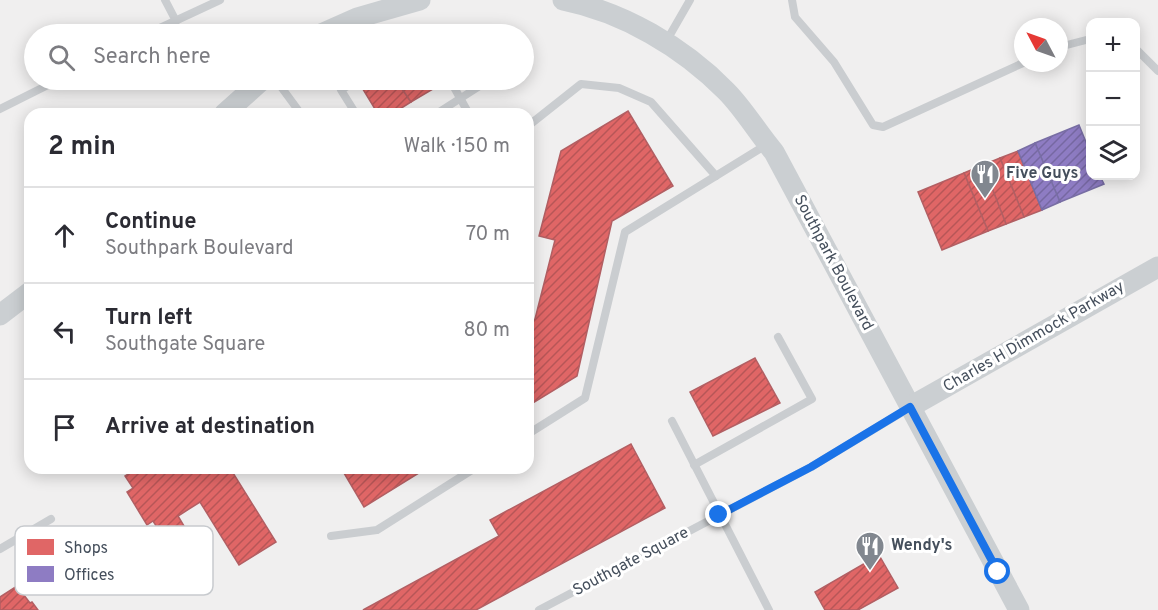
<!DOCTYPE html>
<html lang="en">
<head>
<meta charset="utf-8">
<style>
  :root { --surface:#fff; --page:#f7f7f7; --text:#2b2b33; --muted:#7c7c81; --line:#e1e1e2 }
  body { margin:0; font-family:Overpass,sans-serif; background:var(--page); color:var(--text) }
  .controls { position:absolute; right:18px; top:18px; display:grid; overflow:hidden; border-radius:12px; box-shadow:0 3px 15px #0003 }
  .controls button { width:54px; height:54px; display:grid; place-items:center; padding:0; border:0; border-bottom:2px solid var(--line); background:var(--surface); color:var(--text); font:30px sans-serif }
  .compass { position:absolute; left:1014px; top:18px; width:54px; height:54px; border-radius:50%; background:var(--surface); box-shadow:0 3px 15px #0003; rotate:311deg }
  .stop { position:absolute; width:18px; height:18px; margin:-14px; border:4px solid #1a73e8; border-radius:50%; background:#fff }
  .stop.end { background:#1a73e8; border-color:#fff; box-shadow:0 2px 6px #0008 }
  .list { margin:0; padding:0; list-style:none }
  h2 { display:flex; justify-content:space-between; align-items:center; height:78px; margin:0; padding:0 24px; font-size:26px }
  h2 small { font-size:20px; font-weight:400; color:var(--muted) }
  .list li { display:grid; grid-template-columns:39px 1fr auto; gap:18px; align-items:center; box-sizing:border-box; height:96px; padding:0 24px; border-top:2px solid var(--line) }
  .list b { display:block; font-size:22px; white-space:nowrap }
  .list p { margin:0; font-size:20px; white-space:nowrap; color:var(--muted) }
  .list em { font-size:20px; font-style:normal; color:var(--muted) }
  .icon { flex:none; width:33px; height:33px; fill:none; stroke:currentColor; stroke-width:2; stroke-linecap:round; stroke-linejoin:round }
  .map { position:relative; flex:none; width:1158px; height:610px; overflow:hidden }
  .search { position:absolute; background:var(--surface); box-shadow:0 3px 15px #0003; left:24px; top:24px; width:510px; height:66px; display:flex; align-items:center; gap:15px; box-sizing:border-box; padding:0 21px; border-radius:33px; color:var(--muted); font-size:22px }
  .panel { position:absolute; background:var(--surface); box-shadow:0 3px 15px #0003; left:24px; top:108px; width:510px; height:366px; border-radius:18px }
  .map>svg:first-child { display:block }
</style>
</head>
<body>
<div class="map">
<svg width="1158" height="610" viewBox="0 0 1158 610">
  <defs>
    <pattern id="shops-hatch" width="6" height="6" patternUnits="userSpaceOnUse" patternTransform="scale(1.5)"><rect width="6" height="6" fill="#e06666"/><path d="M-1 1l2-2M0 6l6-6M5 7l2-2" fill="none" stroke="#b75657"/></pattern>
    <pattern id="offices-hatch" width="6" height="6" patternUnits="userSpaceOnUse" patternTransform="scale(1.5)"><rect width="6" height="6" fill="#8e7cc3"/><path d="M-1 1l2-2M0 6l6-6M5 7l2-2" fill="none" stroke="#7668a2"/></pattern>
  </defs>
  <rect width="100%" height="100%" fill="#f0efef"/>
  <!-- shops -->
  <g fill="url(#shops-hatch)" stroke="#b25f63" stroke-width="1.5">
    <polygon points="371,80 396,80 411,102 392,114 378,114 361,86"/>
    <polygon points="396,80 434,80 438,86 411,102"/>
    <polygon points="628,111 673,186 612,221 577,376 528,406 528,324 535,319 555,240 539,236 561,151"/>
    <polygon points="1018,151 1042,210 1024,217 1000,158"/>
    <polygon points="1000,158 1024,217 1006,224 983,165"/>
    <polygon points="983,165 1006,224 988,231 964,173"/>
    <polygon points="964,173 988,231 942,250 918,192"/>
    <polygon points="755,358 780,403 713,436 690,392"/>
    <polygon points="631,444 665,508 476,610 363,610 499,536 490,520"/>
    <polygon points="138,468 230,468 276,542 239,565 200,502 178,516 184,526 164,538 153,521 147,525 127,492 133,488 125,476"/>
    <polygon points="341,468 427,468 364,507"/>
    <polygon points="879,555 898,588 858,610 825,610 815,592"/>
    <polygon points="17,586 30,603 32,602 38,610 0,610 0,597"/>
  </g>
  <!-- offices -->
  <g fill="url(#offices-hatch)" stroke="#786ea4" stroke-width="1.5">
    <polygon points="1079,125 1090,152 1090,176 1100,176 1104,184 1060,202 1035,143"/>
    <polygon points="1035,143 1060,202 1042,210 1018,151"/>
  </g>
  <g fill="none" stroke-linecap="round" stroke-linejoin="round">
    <!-- lane -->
    <g stroke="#cacdd0" stroke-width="8">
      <polyline points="165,0 176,21"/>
      <polyline points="792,0 795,17 834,62 873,125 883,127 1023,63"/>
      <polyline points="147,34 220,0"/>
      <polyline points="667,40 690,0"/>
      <polyline points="1059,47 1090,39"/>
      <polyline points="1136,49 1158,71"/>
      <polyline points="276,80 301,114"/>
      <polyline points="450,80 469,114"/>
      <polyline points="0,109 58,80"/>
      <polyline points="356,114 341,90 357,80"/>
      <polyline points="436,114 489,80"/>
      <polyline points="528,126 581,84 619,88 651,102 716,176"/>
      <polyline points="672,421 769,610"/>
      <polyline points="528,434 585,398 625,232 766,145"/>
      <polyline points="694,465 812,399 778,337"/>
      <polyline points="331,536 377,530 475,468"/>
      <polyline points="0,549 51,519"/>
      <polyline points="539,610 811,467 909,408"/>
    </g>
    <!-- secondary -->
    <g stroke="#cbcfd2" stroke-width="21">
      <path d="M563 0C623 12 683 47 726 91 744 109 757 132 774 152L1019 610"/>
      <polyline points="321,34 357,18 420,0"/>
      <polyline points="224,114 262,80"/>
      <polyline points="0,315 30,292"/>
      <polyline points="910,407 1158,267"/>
    </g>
  </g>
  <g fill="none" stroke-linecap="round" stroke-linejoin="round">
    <!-- route -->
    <polyline stroke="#1a73e8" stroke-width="8" points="719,515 811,467 910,407 998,572"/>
  </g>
  <!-- icons -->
  <defs>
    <g id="restaurant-pin" transform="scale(1.5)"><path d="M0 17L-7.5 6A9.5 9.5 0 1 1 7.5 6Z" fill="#81878f" stroke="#fff"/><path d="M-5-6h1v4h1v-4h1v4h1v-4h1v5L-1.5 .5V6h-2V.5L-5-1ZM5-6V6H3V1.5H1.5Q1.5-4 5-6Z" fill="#fff"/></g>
  </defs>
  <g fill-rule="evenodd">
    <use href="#restaurant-pin" x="985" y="174"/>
    <use href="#restaurant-pin" x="870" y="546"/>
  </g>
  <g text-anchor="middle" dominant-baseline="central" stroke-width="6" stroke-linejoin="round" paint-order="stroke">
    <!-- poi labels -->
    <g font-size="16" font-weight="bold" fill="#454f5c" stroke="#fff" text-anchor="start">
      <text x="1006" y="174">Five Guys</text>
      <text x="891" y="546">Wendy's</text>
    </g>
    <!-- street labels -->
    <g font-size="16" fill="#454f5c" stroke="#fff">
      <text transform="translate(833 263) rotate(62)">Southpark Boulevard</text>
      <text transform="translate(1034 337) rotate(-30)">Charles H Dimmock Parkway</text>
      <text transform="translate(631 562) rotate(-28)">Southgate Square</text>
    </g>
  </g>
  <!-- legend -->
  <rect x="15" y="526" width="198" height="69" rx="9" fill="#fff" stroke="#c7cace" stroke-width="1.5"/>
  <rect x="27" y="539" width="27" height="16" fill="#e06666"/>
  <rect x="27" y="566" width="27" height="16" fill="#8e7cc3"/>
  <g font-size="16" fill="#454f5c">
    <text x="64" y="553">Shops</text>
    <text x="64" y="580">Offices</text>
  </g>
</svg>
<div class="controls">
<button>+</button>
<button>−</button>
<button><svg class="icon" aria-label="layers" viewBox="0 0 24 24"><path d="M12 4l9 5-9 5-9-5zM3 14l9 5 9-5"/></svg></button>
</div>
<svg class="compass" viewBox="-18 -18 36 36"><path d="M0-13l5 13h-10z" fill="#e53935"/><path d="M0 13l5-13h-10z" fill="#7c7c81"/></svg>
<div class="stop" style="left:998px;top:572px"></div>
<div class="stop end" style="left:719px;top:515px"></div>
<div class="search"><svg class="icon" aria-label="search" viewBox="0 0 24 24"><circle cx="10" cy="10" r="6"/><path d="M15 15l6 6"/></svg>Search here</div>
<section class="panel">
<h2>2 min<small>Walk · 150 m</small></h2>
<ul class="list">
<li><svg class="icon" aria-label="ahead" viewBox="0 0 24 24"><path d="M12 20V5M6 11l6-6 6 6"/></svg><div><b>Continue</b><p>Southpark Boulevard</p></div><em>70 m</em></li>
<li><svg class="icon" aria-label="left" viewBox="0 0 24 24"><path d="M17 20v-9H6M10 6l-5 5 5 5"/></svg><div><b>Turn left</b><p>Southgate Square</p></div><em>80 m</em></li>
<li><svg class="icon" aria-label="arrive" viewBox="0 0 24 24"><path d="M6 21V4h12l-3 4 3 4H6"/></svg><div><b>Arrive at destination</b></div></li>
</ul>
</section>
</div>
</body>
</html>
